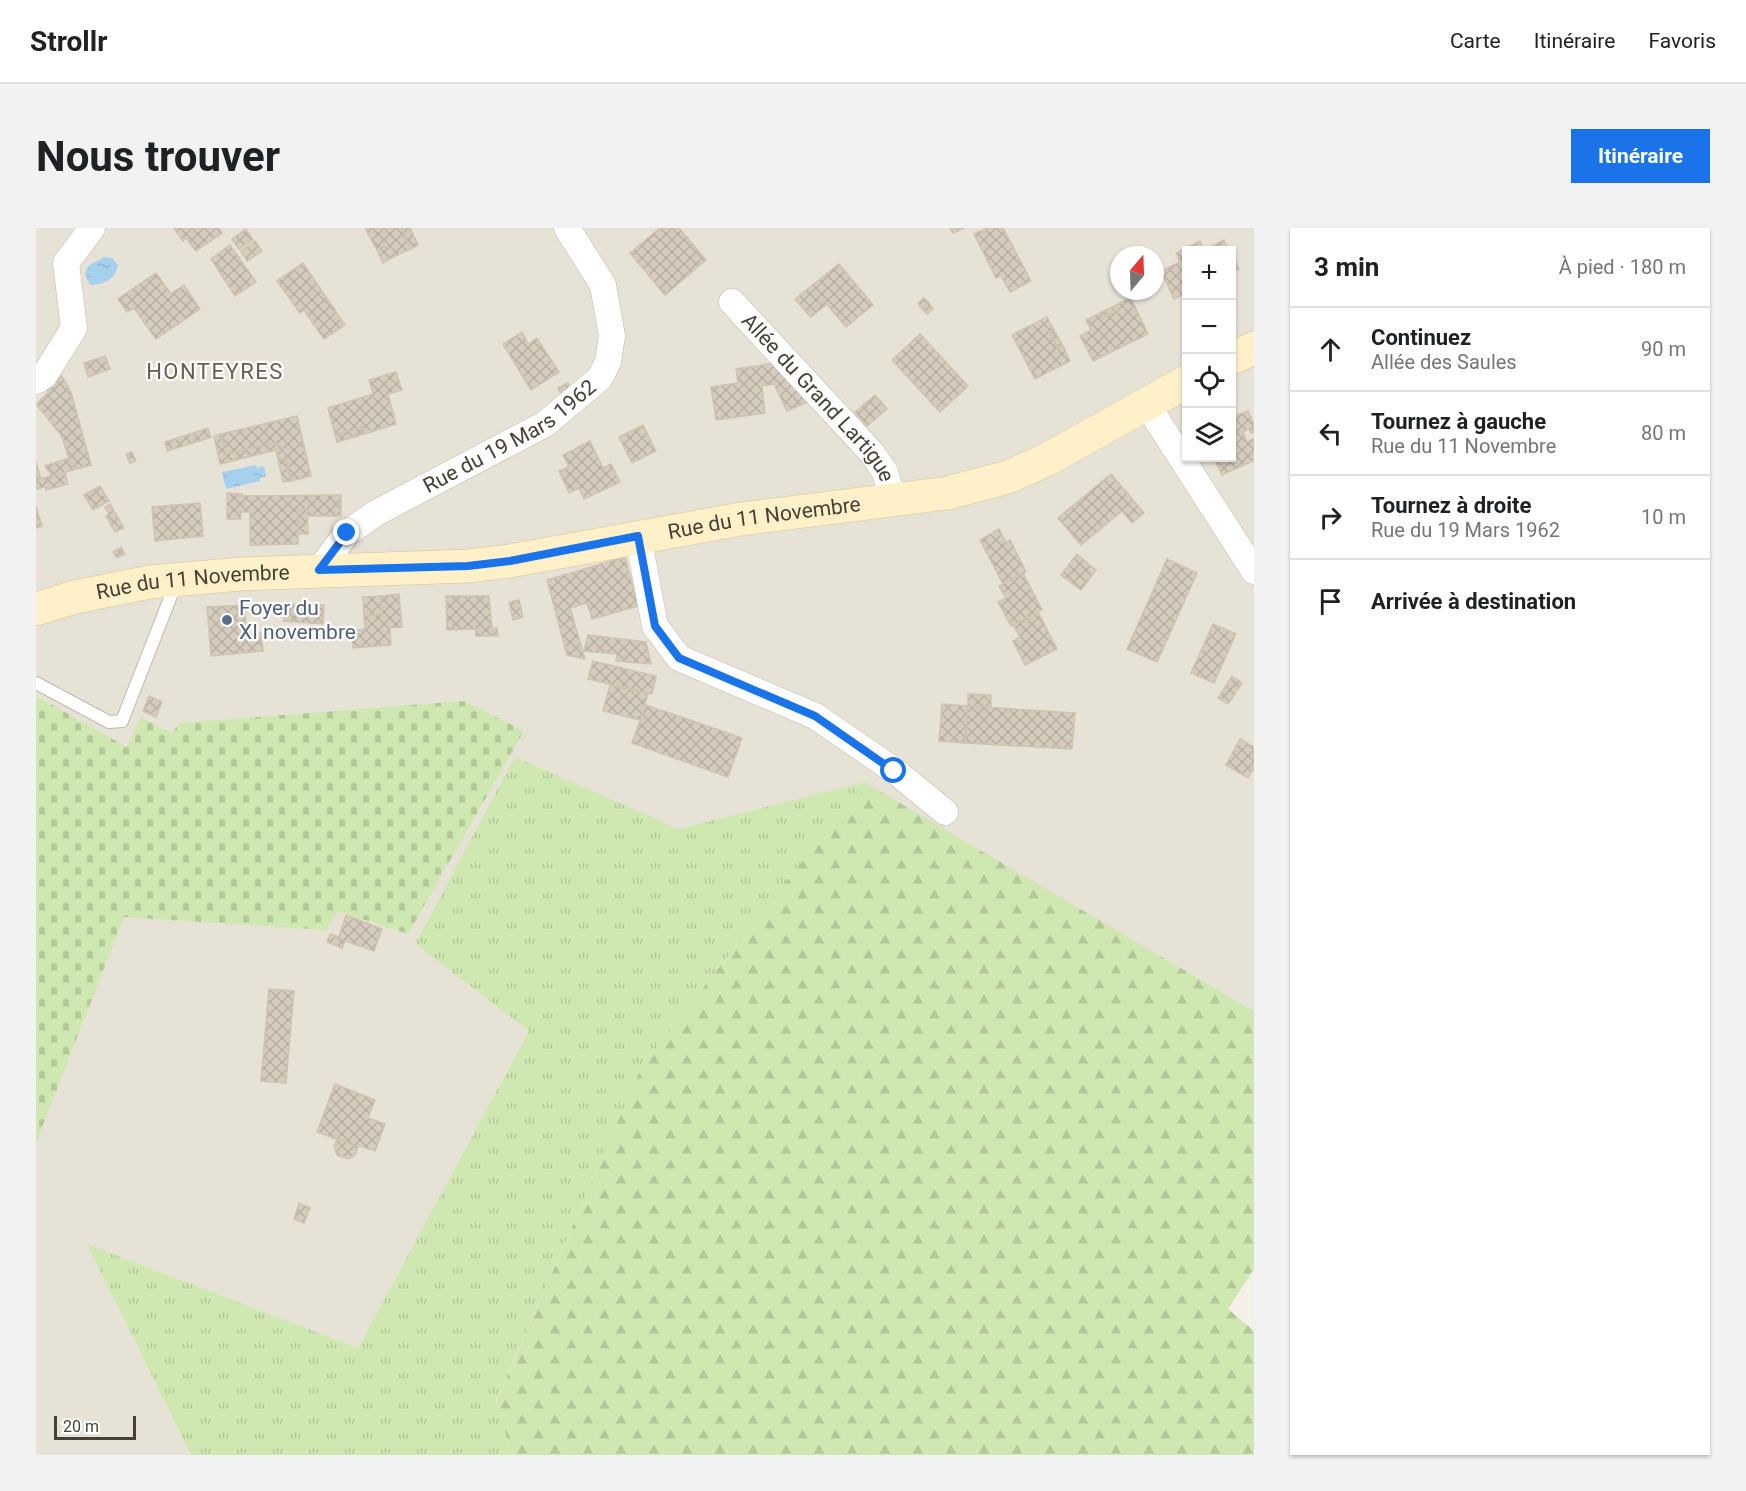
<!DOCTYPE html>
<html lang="fr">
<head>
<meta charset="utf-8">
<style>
  :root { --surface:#fff; --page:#f2f2f2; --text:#202124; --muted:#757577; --line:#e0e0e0; --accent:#1a73e8 }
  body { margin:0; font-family:Roboto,sans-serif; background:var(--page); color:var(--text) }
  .controls { position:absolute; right:18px; top:18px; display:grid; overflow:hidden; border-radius:0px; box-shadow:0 2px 4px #0004 }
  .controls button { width:54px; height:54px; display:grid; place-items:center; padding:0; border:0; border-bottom:2px solid var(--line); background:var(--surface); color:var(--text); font:30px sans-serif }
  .compass { position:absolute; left:1074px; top:18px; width:54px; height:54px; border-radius:50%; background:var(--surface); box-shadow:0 2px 4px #0004; rotate:19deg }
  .scale { position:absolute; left:18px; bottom:15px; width:82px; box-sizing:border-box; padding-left:6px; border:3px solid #474036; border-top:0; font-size:16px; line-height:21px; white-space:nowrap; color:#474036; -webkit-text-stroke:4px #fff; paint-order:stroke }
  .stop { position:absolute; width:18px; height:18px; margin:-14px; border:4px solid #1a73e8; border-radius:50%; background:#fff }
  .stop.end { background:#1a73e8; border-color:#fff; box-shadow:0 2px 6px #0008 }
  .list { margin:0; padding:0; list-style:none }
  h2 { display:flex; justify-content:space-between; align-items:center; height:78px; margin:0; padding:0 24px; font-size:26px }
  h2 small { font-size:20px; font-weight:400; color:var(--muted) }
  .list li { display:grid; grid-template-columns:39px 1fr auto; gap:18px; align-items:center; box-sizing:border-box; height:84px; padding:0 24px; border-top:2px solid var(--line) }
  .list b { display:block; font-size:22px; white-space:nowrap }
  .list p { margin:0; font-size:20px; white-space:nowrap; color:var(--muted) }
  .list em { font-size:20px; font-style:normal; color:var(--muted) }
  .icon { flex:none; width:33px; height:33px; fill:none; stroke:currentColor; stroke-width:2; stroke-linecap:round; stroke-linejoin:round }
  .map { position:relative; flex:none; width:1218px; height:1227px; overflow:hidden; border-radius:0px }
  header { display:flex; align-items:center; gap:36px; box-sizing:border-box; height:84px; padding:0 30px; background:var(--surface); border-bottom:2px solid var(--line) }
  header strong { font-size:28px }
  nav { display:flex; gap:33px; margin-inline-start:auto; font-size:21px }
  .intro { display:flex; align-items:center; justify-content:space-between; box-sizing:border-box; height:144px; padding:0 36px }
  h1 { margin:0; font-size:42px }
  .button { padding:15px 27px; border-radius:0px; background:var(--accent); color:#fff; font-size:21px; font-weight:700 }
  main { display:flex; gap:36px; padding:0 36px }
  aside { flex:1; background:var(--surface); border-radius:0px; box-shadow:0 2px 4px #0004 }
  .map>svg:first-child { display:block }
</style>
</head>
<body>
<header>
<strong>Strollr</strong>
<nav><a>Carte</a><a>Itinéraire</a><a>Favoris</a></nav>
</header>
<div class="intro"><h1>Nous trouver</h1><a class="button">Itinéraire</a></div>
<main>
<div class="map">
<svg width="1218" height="1227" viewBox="0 0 1218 1227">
  <defs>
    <pattern id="grass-tufts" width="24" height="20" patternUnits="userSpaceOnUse" patternTransform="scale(1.5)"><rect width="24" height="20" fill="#cfe7b1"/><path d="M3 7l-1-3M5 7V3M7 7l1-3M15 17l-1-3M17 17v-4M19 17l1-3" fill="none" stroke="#b3c799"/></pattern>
    <pattern id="forest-firs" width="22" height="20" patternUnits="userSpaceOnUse" patternTransform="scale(1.5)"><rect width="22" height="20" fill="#cfe7b1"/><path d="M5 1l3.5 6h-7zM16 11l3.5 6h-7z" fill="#b3c799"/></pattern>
    <pattern id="cemetery-stones" width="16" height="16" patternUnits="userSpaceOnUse" patternTransform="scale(1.5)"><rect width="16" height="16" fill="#cfe7b1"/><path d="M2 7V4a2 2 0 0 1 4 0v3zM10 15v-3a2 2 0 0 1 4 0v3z" fill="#b3c799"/></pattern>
    <pattern id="water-ripples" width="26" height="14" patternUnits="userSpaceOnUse" patternTransform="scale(1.5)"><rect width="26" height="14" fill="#a5d1ef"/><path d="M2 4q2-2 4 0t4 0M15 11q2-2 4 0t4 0" fill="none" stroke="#8fb4ce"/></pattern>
    <pattern id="building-cross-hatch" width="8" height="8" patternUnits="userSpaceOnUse" patternTransform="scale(1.5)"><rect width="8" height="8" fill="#d5ccbd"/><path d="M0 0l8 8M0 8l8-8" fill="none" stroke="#b8b0a3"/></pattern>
  </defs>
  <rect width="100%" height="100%" fill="#f4f0e8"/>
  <!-- residential -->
  <path fill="#e7e2d6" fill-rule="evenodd" d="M0 0H1218V783L828 555 643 601 479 530 379 716 493 803 322 1120 51 1016 155 1227H0ZM1150 22H1196V230H1150ZM1083 27H1119V63H1083Z"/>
  <!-- grass -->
  <polygon fill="url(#grass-tufts)" points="479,529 643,601 828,554 606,839 460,1173 476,1227 155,1227 51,1016 322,1120 493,803 379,716"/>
  <!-- forest -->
  <polygon fill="url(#forest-firs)" points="828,554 1218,783 1218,1041 1192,1081 1218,1103 1218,1227 476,1227 460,1174 606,838"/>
  <!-- cemetery -->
  <polygon fill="url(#cemetery-stones)" points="0,468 91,519 105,489 136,505 144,495 428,473 488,503 372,706 302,683 290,702 88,689 0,915"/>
  <!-- water -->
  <g fill="url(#water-ripples)">
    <path d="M68 29 76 30 82 37C80 51 67 57 54 57L49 46 52 38Z"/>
    <polygon points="220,237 221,240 228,238 230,248 224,250 224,253 190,261 186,244"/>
  </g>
  <!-- building -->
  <g fill="url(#building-cross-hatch)" stroke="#d0c3b0" stroke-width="1.5">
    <polygon points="138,0 183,0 186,5 160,23 150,10 147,13"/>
    <polygon points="329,0 365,0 375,21 359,28 356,21 348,18 341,22"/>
    <polygon points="365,0 374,0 382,17 375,21"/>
    <polygon points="624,0 643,0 670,32 629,67 594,25"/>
    <polygon points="914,0 928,0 917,5"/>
    <polygon points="951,0 967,0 995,53 974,64 965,48 960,50 938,6"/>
    <polygon points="210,1 217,12 203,21 196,11"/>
    <polygon points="1188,12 1193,22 1153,22 1152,19 1164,13 1168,22"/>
    <polygon points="219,13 226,23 211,33 205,23"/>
    <polygon points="194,17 220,54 199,68 175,31"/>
    <polygon points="348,18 356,21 359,28 347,35 341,22"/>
    <polygon points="1152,19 1153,22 1150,22 1150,66 1138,71 1125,43 1144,34 1140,25"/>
    <polygon points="1196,27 1203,41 1196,44"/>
    <polygon points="267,35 309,97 288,111 268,82 264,85 241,53"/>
    <polygon points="803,36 837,77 810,99 788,73 771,85 759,71"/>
    <polygon points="120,45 135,66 148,57 164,81 120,111 98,80 91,84 82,71"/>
    <polygon points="888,70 893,75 886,81 882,75"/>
    <polygon points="1095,70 1112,106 1057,133 1044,108 1055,102 1050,92 1064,85 1065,90 1082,82 1080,77"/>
    <polygon points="788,73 791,76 775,89 771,85"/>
    <polygon points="893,75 897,81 891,86 886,81"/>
    <polygon points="1080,77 1082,82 1065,90 1064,85"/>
    <polygon points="1011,89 1018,102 1013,104 1022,121 1027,118 1034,133 999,151 976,107"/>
    <polygon points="1018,102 1027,118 1022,121 1013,104"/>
    <polygon points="486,104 492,116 501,110 523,144 495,162 467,116"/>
    <polygon points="884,106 932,158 904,184 856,132"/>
    <polygon points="69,128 74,141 52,149 48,135"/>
    <polygon points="739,135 771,174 751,183 738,156 726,158 729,185 680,192 675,159 702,155 700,141"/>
    <polygon points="360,144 366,162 352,166 360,196 328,206 326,199 299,207 292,180 337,166 333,152"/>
    <polygon points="26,148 35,164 55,237 37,242 25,207 0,176 13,164 11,162"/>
    <polygon points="532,155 538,168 529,172 522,160"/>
    <polygon points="839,167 851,181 831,198 819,184"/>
    <polygon points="1212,183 1218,196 1218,204 1215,205 1213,201 1207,204 1211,214 1218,210 1218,234 1217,233 1186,247 1178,230 1196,230 1196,189"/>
    <polygon points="261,188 275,248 255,253 247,220 238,215 190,226 185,206"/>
    <polygon points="607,197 620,223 596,235 583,209"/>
    <polygon points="326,199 328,206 301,214 299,207"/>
    <polygon points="172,200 175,209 160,214 157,205"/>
    <polygon points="157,205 160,214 131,223 129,214"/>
    <polygon points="185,206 190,226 238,215 247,220 255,253 247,254 240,222 184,236 178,208"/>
    <polygon points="554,213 567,240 575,236 584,254 548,271 543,260 533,265 523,243 533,239 527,227"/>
    <polygon points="96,224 100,233 94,235 90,226"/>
    <polygon points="33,230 37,242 16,248 9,238"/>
    <polygon points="0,234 5,251 0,252"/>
    <polygon points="29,244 32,256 10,262 9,259 0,261 0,252"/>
    <polygon points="1075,246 1108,285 1096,295 1086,283 1045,317 1022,290"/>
    <polygon points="64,258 73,273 57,282 48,267"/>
    <polygon points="191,265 206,266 206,268 305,267 305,288 272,288 271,282 262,282 262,316 214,317 214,284 205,284 205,291 191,291"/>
    <polygon points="164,275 167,308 119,313 116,279"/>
    <polygon points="74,276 88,300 79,304 70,288 73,286 69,279"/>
    <polygon points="0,278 6,298 0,300"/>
    <polygon points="262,282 271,282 272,306 262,306"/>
    <polygon points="963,301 970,314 974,312 990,344 967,356 944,312"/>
    <polygon points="85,319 89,326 81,330 77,324"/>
    <polygon points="1041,326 1060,342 1045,362 1025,347"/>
    <polygon points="589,329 602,378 556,391 551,375 534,380 549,431 531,427 511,352"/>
    <polygon points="1131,331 1161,345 1121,434 1091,421"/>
    <polygon points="987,345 1006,382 975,398 962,374 970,370 963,358"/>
    <polygon points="363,366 366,399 354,400 355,417 317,420 316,403 329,401 328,388 346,386 345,368"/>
    <polygon points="345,368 346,386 328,388 327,369"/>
    <polygon points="410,368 453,368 456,400 461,400 462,408 440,408 440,401 411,402"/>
    <polygon points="483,372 487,389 477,392 473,374"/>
    <polygon points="249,376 288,377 287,396 248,393"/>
    <polygon points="208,377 211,406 225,405 227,423 175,428 171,379"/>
    <polygon points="1002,384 1021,421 989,437 977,413 984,409 977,397"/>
    <polygon points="1177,396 1200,406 1178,455 1155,445"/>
    <polygon points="552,407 610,414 615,436 580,433 581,426 548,423"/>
    <polygon points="557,433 620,448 616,466 552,451"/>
    <polygon points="1196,448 1206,455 1192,476 1182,470"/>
    <polygon points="574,457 612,466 604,492 567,483"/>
    <polygon points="932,466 955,467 955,480 932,478"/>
    <polygon points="113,468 126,474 120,489 107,483"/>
    <polygon points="906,476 932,478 929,515 903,513"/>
    <polygon points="610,477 706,510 692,549 596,515"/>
    <polygon points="932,478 1039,485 1036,521 929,515"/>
    <polygon points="1204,511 1218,519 1218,543 1216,542 1212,550 1190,537"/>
    <polygon points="310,687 346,701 338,723 309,713 306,720 291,714 294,706 303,709"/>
    <polygon points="233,761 258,763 250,855 225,853"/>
    <polygon points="299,856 339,872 332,890 349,896 339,923 322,917 322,919 281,904"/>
    <polygon points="301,911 322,919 319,927 312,931 301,927 298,919"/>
    <polygon points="263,975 274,980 268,995 258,991"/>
  </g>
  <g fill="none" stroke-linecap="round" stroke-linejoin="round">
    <!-- lane casing -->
    <g stroke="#bfb8aa" stroke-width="14">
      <polyline id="lane" points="0,455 73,494 86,493 140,355"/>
    </g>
    <!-- street casing -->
    <g stroke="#bfb8aa" stroke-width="27">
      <g id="street">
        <path id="s1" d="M696 74 836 225 849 244 857 273"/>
        <polyline points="0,153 8,148 38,100 30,35 56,0"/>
        <polyline points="1110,175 1218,343"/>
        <polyline points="602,308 619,398 643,430 779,488 859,543 909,584"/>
        <path id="s2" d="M283 342 311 305 340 285 509 196 564 150 572 134 576 108 567 57 531 0"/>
      </g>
    </g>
    <!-- secondary casing -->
    <g stroke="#d3c398" stroke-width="34">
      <g id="secondary">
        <polyline points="1196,130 1218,120"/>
        <path id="s3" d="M0 381 39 369 114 354 205 346 432 338 474 333 705 291 912 265 972 249 1010 232 1150 154"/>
      </g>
    </g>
    <!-- lane -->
    <use href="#lane" stroke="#fff" stroke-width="12"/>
    <!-- street -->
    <use href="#street" stroke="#fff" stroke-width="26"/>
    <!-- secondary -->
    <use href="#secondary" stroke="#fef0c8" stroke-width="33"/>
  </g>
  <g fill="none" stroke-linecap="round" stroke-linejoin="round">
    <!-- route -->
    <polyline stroke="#1a73e8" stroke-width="8" points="311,305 283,342 432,338 474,333 602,308 619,398 643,430 779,488 858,543"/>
  </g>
  <!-- markers -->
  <circle fill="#5c6f8a" stroke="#fff" stroke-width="2" cx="191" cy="392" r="6"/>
  <g text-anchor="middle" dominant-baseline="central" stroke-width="4.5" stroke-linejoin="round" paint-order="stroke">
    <!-- street labels -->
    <g font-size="21" fill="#474036" stroke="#fff">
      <text stroke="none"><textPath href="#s1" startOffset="129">Allée du Grand Lartigue</textPath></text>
      <text stroke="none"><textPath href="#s2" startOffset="236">Rue du 19 Mars 1962</textPath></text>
      <text stroke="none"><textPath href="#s3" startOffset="736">Rue du 11 Novembre</textPath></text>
      <text stroke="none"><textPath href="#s3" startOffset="160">Rue du 11 Novembre</textPath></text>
    </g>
    <!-- service labels -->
    <g font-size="21" fill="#4e5e75" stroke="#fff" text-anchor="start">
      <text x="203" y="380">Foyer du<tspan x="203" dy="24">XI novembre</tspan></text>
    </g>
    <!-- neighbourhood labels -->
    <g font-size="22" letter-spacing="1.5" fill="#695e4e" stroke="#fff">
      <text x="179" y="143">HONTEYRES</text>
    </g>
  </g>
</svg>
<div class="controls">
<button>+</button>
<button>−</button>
<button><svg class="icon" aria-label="locate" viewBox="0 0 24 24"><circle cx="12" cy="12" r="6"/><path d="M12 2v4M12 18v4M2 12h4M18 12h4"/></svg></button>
<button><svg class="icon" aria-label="layers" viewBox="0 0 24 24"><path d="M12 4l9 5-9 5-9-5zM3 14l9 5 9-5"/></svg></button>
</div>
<svg class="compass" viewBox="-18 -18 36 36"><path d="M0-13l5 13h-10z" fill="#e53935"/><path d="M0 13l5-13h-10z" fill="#757577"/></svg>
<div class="scale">20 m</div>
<div class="stop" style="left:858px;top:543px"></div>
<div class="stop end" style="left:311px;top:305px"></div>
</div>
<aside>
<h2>3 min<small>À pied · 180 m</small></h2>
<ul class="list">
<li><svg class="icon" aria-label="ahead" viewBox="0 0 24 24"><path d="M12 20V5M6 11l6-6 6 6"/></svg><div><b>Continuez</b><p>Allée des Saules</p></div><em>90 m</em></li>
<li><svg class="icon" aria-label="left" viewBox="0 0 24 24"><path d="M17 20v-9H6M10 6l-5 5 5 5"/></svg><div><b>Tournez à gauche</b><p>Rue du 11 Novembre</p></div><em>80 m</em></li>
<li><svg class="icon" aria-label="right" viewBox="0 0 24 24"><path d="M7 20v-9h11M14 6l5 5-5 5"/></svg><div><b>Tournez à droite</b><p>Rue du 19 Mars 1962</p></div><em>10 m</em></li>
<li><svg class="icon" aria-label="arrive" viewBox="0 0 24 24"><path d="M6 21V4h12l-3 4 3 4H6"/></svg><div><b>Arrivée à destination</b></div></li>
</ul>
</aside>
</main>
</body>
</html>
